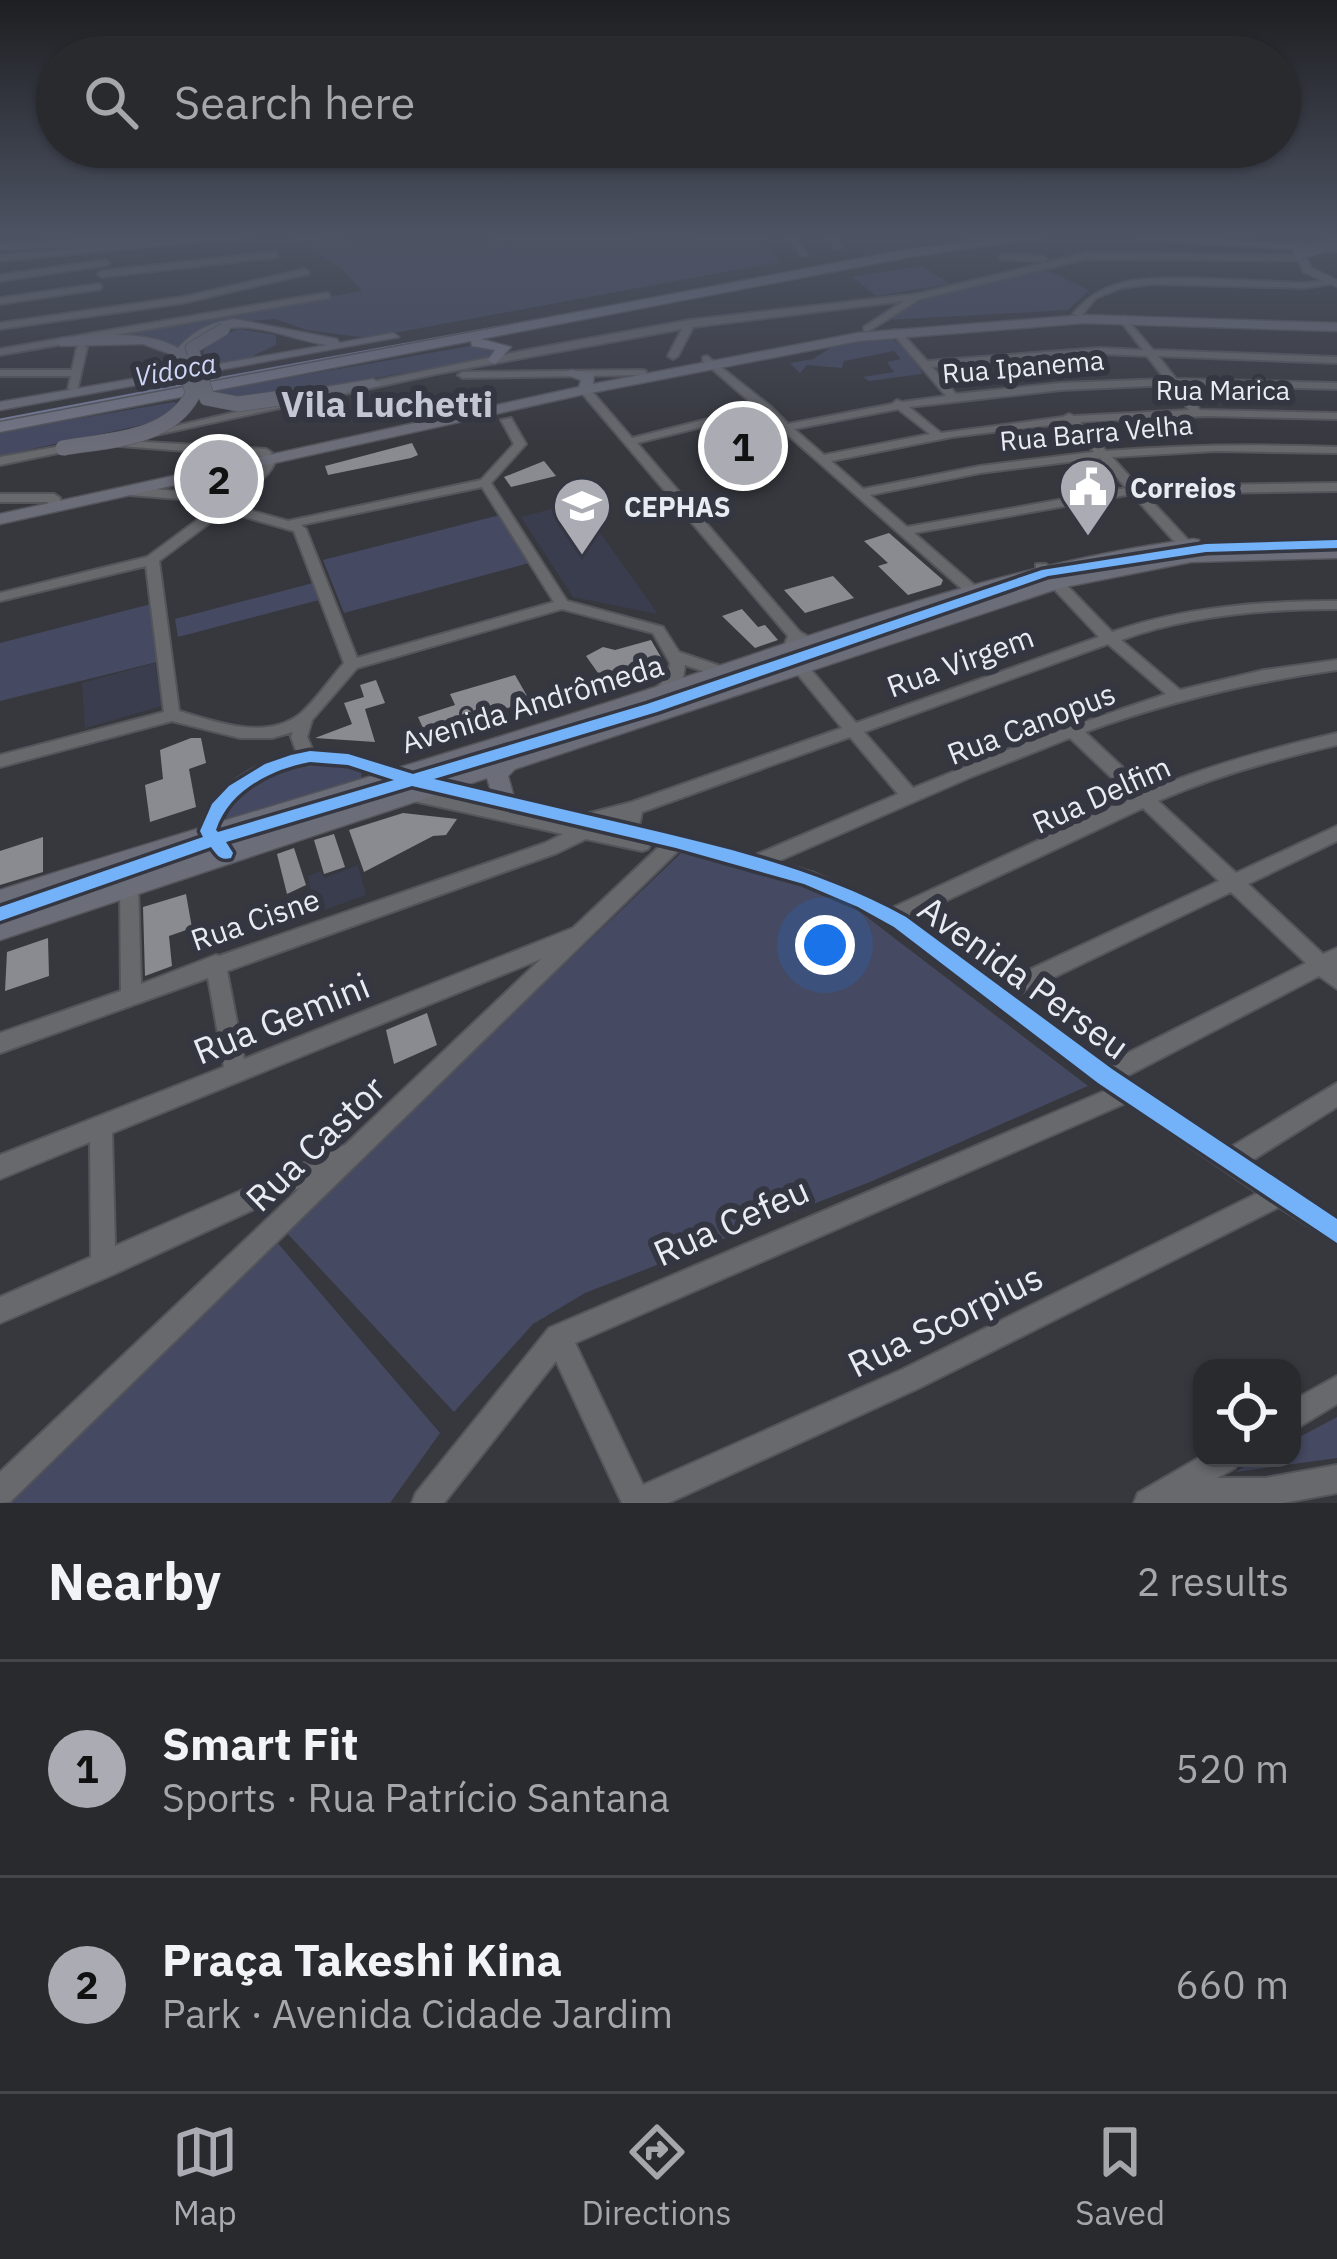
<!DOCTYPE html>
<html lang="en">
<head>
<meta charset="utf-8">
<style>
  :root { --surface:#292a2e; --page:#35363a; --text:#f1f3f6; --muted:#a5a7aa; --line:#45464a; --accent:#abacb3 }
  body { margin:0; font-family:"IBM Plex Sans",sans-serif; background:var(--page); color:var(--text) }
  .controls { position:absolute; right:36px; bottom:36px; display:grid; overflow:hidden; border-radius:24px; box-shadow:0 3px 9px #0004 }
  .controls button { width:108px; height:108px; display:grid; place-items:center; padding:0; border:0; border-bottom:3px solid var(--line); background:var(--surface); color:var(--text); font:60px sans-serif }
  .you { position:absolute; left:825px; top:945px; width:42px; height:42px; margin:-30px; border:9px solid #fff; border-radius:50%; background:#1a73e8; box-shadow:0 0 0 18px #1a73e833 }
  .badge { display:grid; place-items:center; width:78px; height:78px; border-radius:50%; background:var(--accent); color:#111; font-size:39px; font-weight:700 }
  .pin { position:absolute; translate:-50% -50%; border:6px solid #fff; box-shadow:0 3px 12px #0006 }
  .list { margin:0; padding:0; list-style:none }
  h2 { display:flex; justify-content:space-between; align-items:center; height:156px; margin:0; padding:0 48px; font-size:51px }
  h2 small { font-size:39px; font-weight:400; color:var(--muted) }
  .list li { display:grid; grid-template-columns:78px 1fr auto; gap:36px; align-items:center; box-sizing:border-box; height:216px; padding:0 48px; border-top:3px solid var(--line) }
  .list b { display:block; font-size:45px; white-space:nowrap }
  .list p { margin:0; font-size:39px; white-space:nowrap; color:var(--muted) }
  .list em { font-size:39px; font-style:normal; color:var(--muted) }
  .icon { flex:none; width:66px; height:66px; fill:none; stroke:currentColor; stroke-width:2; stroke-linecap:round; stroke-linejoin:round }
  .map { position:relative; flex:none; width:1337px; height:1503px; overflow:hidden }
  .search { position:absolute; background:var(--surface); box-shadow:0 3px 9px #0004; left:36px; right:36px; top:36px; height:132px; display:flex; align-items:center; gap:30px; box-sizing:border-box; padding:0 42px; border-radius:66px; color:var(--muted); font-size:45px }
  .sheet { height:588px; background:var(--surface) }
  nav { display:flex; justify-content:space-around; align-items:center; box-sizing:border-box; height:168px; border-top:3px solid var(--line); background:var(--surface); font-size:33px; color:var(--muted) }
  nav a { display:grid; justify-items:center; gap:6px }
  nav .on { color:var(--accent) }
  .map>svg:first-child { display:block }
</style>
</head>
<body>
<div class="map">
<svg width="1337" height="1503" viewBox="0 0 1337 1503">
  <rect width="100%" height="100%" fill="#37383e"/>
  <!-- built -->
  <g fill="#3a3d4d">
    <polygon points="578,502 658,614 573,597 521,517"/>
    <polygon points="155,663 162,706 85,728 82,683"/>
    <polygon points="358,865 366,895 316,913 308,876 321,871 324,878"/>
  </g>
  <!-- green -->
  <g fill="#454961">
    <polygon points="284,236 461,247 501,236 630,236 634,240 764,236 779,262 367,338 307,330 275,319 230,323 180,348 160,340 104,336 362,291 339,266"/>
    <polygon points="923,266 949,284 877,296 852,277"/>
    <polygon points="1041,267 1089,290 1068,310 888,320 929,296"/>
    <polygon points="239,329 276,335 276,345 249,358 205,367 203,343"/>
    <polygon points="889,337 913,353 922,374 869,381 863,377 894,372 887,362 901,359 894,351 844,361 842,368 807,365 800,373 790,363 813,359 835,345"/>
    <polygon points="470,346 497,350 491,358 248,400 212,391"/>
    <polygon points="174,402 180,406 147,424 0,456 0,432"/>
    <polygon points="500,515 529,563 344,613 323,560"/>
    <polygon points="313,583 319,600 178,637 175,619"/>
    <polygon points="155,603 165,660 0,701 0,643"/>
    <path d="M316 758 350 762 362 770 361 778 225 821C238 782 281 770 316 758Z"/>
    <polygon points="682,852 804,886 859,911 1088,1086 870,1182 585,1293 533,1324 454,1412 285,1231"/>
    <polygon points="276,1241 440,1433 390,1503 4,1503"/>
    <polygon points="1337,1417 1337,1458 1235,1472 1261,1458 1292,1458 1292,1441"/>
  </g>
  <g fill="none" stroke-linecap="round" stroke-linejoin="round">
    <!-- stream -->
    <g stroke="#767b98" stroke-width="3">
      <polyline points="211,380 993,236"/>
      <polyline points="0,420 183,385"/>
    </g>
  </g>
  <!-- building -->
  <g fill="#8a8b90">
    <polygon points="773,433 783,442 711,460 702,450"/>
    <polygon points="412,443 418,455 411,458 328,475 325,466"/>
    <polygon points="544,461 556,476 511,487 504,477"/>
    <polygon points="889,533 943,580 941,585 908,595 878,566 888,563 864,541"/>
    <polygon points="833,576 854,598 805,613 784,590"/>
    <polygon points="742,609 758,627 765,625 778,640 755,648 722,616"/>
    <polygon points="651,640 665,664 661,674 610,690 586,656 603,647 615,650"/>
    <polygon points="515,675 530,701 456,724 462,736 448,741 443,732 427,737 418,717 455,705 450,694"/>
    <polygon points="376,680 385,703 365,709 375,742 315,738 352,724 344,703 364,697 360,685"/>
    <polygon points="191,738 201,738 206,763 189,769 196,807 150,822 145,785 163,779 160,750"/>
    <polygon points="403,813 457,819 446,835 433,836 364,872 349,830"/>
    <polygon points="334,834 345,867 324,874 314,840"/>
    <polygon points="43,837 43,872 0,885 0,851"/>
    <polygon points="294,848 306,885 287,894 277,854"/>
    <polygon points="186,894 192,928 169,936 172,966 145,976 143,907"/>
    <polygon points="48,938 49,976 5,991 7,952"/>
    <polygon points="427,1013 437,1045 394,1064 386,1030"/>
  </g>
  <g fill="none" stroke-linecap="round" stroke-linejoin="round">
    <!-- minor casing -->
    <g stroke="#54555b" stroke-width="4">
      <g id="minor">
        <polygon points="223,236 255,236 0,261 0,255"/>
        <polygon points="788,236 796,236 807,255 801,255"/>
        <polygon points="828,236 836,236 841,248 835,248"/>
        <polygon points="275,252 278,257 102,277 98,274 102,271"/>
        <polygon points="1086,253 1298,255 1302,258 1298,261 1086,259 920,299 867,332 864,331 864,327 904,301 693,327 678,356 673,359 668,356 682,329 436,374 151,436 145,433 341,388 532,349 690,320 917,294"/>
        <polygon points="1002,254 1043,256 1047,259 1043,262 999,259"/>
        <polygon points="105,260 109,263 108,265 0,281 0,275"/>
        <polygon points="305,269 309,272 308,274 183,303 0,329 0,323 183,297"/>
        <path d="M1192 278 1305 283 1331 280 1335 283 1305 288 1153 284 1121 288 1096 298 1081 316 1073 314C1105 275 1146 279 1192 278Z"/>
        <polygon points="98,284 101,285 101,289 0,304 0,298"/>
        <polygon points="326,293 329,294 329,298 0,355 0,349"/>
        <path d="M1124 316 1153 350 1337 357V363L1158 356 1176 379 1337 383V389L1181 385 1200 410 1337 413V419L1207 416 1080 422 1106 451C1183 445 1260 444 1337 447V453L1216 451 1112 457 1138 486 1337 483V491L1145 494 1190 542V548H1180L1132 494 914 533 973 584 975 587 968 591 963 590 762 412 637 443 800 632 821 644 852 649 854 652C838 664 813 650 798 646L807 665 856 723 1099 637 1036 570V564H1046L1112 632C1183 607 1262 601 1337 601V609C1265 609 1189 615 1121 640L1180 690 1264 670 1337 660V670C1249 682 1168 702 1085 732L1148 791C1209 765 1272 748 1337 733V745C1276 759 1216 776 1158 801L1236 873 1337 826V841L1248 884 1323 954 1337 948V989L1319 976 1125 1077 1231 1147 1337 1083V1107L1251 1161 1337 1218V1244L1279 1207 919 1388 668 1503H622L556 1361 444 1503H412L416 1493 549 1328 1107 1090 893 928 857 908 803 885 679 850 10 1502 0 1503V1472L300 1188 112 1275 0 1323V1297L91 1257 90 1142 0 1179V1155L224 1067 208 978 0 1053V1033L121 991 120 885 122 880 129 877 136 880 138 885 141 984 216 955 219 956 545 843 563 834 409 800 403 798 400 793 403 788 409 786 446 795C377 778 328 742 259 782 239 793 224 807 217 830L234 853 231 858C216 863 206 843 199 831 213 786 254 763 297 753L291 737 293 732 272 738H240L172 721 0 767V755L164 712 146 566 0 601V593L147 557 200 518 199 509 183 503 181 499 129 495 123 491 125 488C157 486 190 497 222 490 234 488 247 482 256 473 266 464 264 458 277 457 267 488 231 499 198 500L209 504 212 514 238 507 288 521 481 480 514 444 501 420 511 418 526 444 491 483 567 601 663 627 679 652 726 668 729 672 726 676 721 677 685 665 683 678 667 694H657L654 690 668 676 670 663 653 633 562 609 357 668 312 720 307 737 313 751 348 753 414 774 586 814 632 802 842 728 795 671 784 646 788 636 581 392V388H589L632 438 756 407 703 361V357L707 356 770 406 788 424 892 404 897 400 902 402 946 396 893 334V330H899L927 361 1101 348 1143 350 1119 319ZM1101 354 1147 356 1165 379 1061 383 956 394 932 367ZM1170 385 1189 410 1074 416 1069 414 1063 417 941 433 909 407 1061 390ZM898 409 930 434 824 455 794 429ZM1068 423 1094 452 980 466 863 489 831 461 952 437ZM1100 458 1126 488 907 527 870 495 980 473ZM482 487 554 602 357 658 306 529 301 525ZM238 515 294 531 344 663C330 679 316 700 300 714 265 741 216 722 179 711L159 561 211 522ZM1108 644 1166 694 1034 739 913 788 864 732ZM850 737 898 794 753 856 639 826 642 812ZM1070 738 1132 797 892 908 814 873 776 862 971 777ZM1143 808 1219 881 999 984 909 918ZM586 839 642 851 648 849 651 843 661 845 573 928 244 1059 227 971 557 853ZM1231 892 1306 963 1106 1064 1015 996ZM541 959 345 1145 115 1246 112 1133ZM1126 1103 1258 1193 901 1370 643 1485 575 1343Z"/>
        <polygon points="82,344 87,347 77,391 68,389 71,376 0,376 0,370 72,370 77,347"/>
        <polygon points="642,370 646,371 646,375 463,378 458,375 463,372"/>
        <polygon points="111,440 266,449 272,453 266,457 107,445 105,443"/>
        <polygon points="78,443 84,446 82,448 0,465 0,457"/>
        <polygon points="0,494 54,494 60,498 61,506 55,510 51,509 48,502 0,502"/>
        <polygon points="1337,1376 1337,1404 1292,1431 1292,1401"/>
        <polygon points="1202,1456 1202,1458 1239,1458 1235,1468 1217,1478 1265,1478 1337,1465 1337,1493 1283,1503 1134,1503 1138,1493"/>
      </g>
    </g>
    <!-- major casing -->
    <g stroke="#54555b" stroke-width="3">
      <g id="major">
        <polygon points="138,236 198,236 193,239 0,250 0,244"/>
        <polygon points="1295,251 1303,251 1312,268 1337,280 1337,287 1303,272"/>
        <polygon points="1084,315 1337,323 1337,331 1084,323 858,341 585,394 0,524 0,514 579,387 581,380 564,374 571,370 594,374 593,384 858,333"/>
        <path d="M234 319 337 339 339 343 393 333 399 337 0 410V402L327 345C276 337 230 306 189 352L190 360 184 364 168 353 143 344 61 346 55 342 61 338C101 336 142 329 178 348 195 330 209 323 234 319Z"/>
        <polygon points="373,379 380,383 378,386 296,400 289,396 296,392"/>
        <path d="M1193 539 1199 540V548L1070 569 959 598 638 707 0 910V890C208 824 418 764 625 697 813 636 996 565 1193 539Z"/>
        <polygon points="1337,548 1337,558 1191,562 1060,588 515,769 508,776 515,801 512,807 496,807 487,778 0,940 0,918 1050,579 1191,552"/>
      </g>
    </g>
    <!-- highway casing -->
    <g stroke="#54555b" stroke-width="3">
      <g id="highway">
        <polygon points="1016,236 1050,236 904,258 481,339 511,347 495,364 488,360 495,350 472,346 471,341 0,432 0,422 904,250"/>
        <polygon points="1139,236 1334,245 1337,252 1145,240"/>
      </g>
    </g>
    <!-- minor -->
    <use href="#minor" fill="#68696d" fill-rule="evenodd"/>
    <!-- major -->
    <use href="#major" fill="#6b6d79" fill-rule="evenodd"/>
    <!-- highway -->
    <use href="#highway" fill="#737585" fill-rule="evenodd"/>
    <!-- major-bridge-far1 casing -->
    <g stroke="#54555b" stroke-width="14" stroke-linecap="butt">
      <g id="major-bridge-far1">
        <polyline points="1299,253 1337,243"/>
        <polyline points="184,360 190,382"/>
        <polyline points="202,382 192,348 224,329"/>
      </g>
    </g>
    <!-- major-bridge casing -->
    <g stroke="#54555b" stroke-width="16" stroke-linecap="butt">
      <g id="major-bridge">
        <polyline points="201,379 207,398 238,404 296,396"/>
        <path d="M63 448C108 440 169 440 193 394L189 379"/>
      </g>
    </g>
    <!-- major-bridge-far1 -->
    <use href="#major-bridge-far1" stroke="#6b6d79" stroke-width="12"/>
    <!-- major-bridge -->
    <use href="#major-bridge" stroke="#6b6d79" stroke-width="15"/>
    <!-- cycleway casing -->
    <g stroke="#343741" stroke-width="7">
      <path id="cycleway" d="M1337 540V548L1206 552 1048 576 657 712 434 779C501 795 567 810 634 826 728 848 821 870 906 917L1112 1069 1337 1219V1243L1098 1083 894 927 858 907 804 884 676 848 412 786 226 842 233 853 231 858C220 861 217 855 211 847L0 921V907L203 837 200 831 212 804 229 786 265 764 291 755 310 751 348 754 413 774 647 704 1042 570 1206 544ZM310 762 348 765 394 780 218 832 216 830C229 790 272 769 310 762Z"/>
    </g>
    <!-- cycleway -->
    <use href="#cycleway" fill="#73b2f8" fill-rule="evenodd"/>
  </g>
  <!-- sky -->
  <linearGradient id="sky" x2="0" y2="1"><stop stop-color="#1e1f22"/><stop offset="0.53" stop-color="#4d5363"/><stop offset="1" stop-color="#4d5363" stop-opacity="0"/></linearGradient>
  <rect width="1337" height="446" fill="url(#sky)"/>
  <!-- icons -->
  <defs>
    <g id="civic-pin" transform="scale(3)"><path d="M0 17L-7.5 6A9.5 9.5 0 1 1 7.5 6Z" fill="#abacb3" stroke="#343741"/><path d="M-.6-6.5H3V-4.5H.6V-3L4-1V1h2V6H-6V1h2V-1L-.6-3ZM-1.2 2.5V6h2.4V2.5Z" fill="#fff"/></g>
    <g id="school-pin" transform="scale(3)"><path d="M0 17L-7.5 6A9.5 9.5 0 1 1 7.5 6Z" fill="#abacb3" stroke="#343741"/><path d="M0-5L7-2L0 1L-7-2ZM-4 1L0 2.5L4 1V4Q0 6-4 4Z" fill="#fff"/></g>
  </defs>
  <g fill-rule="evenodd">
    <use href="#civic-pin" x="1088" y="487"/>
    <use href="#school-pin" x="582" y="506"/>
  </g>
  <g text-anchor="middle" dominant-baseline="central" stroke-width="12" stroke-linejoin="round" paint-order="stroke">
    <!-- far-street labels -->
    <g font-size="27" fill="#e9ebf2" stroke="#343741">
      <text transform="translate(1023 366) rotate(-5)">Rua Ipanema</text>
      <text x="1223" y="389">Rua Marica</text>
      <text transform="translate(1096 432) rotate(-5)">Rua Barra Velha</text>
    </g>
    <!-- far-water labels -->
    <g font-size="27" font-style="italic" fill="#d0d6f8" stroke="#343741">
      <text transform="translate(175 369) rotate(-10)">Vidoca</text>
    </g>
    <!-- far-poi labels -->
    <g font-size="27" font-weight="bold" fill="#e9ebf2" stroke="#343741" text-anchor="start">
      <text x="1130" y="487">Correios</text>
      <text x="624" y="506">CEPHAS</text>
    </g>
    <!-- street labels -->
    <g font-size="30" fill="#e9ebf2" stroke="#343741">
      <text transform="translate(960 661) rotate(-20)">Rua Virgem</text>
      <text transform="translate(532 703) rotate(-17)">Avenida Andrômeda</text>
      <text transform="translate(1031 723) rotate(-21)">Rua Canopus</text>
      <text transform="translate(1101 794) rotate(-24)">Rua Delfim</text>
      <text transform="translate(255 919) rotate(-19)">Rua Cisne</text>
    </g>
    <!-- far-district labels -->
    <g font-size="36" font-weight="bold" fill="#c3c6d3" stroke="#343741">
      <text x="387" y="403">Vila Luchetti</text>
    </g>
    <!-- near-street labels -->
    <g font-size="36" fill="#e9ebf2" stroke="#343741">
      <text transform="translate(1024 977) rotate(36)">Avenida Perseu</text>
      <text transform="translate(281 1018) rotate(-22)">Rua Gemini</text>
      <text transform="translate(315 1143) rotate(-44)">Rua Castor</text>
      <text transform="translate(731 1221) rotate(-24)">Rua Cefeu</text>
      <text transform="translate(945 1320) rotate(-26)">Rua Scorpius</text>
    </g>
  </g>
</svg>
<div class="controls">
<button><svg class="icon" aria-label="locate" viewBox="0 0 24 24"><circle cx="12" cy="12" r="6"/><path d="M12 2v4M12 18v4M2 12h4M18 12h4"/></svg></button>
</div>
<div class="you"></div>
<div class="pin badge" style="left:743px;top:446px">1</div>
<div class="pin badge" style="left:219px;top:479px">2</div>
<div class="search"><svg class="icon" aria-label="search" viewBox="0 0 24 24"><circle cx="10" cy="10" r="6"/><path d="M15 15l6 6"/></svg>Search here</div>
</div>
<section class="sheet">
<h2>Nearby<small>2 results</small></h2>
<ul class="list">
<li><span class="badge">1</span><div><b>Smart Fit</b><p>Sports · Rua Patrício Santana</p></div><em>520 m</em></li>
<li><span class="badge">2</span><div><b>Praça Takeshi Kina</b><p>Park · Avenida Cidade Jardim</p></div><em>660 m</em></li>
</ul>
</section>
<nav>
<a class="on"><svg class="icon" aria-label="map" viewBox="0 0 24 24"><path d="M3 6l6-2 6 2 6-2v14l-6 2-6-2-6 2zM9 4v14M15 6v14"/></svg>Map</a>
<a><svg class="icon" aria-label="directions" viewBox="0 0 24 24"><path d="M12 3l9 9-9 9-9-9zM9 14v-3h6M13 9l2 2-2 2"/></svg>Directions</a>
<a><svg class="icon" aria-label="saved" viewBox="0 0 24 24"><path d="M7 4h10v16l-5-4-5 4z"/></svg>Saved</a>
</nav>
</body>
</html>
